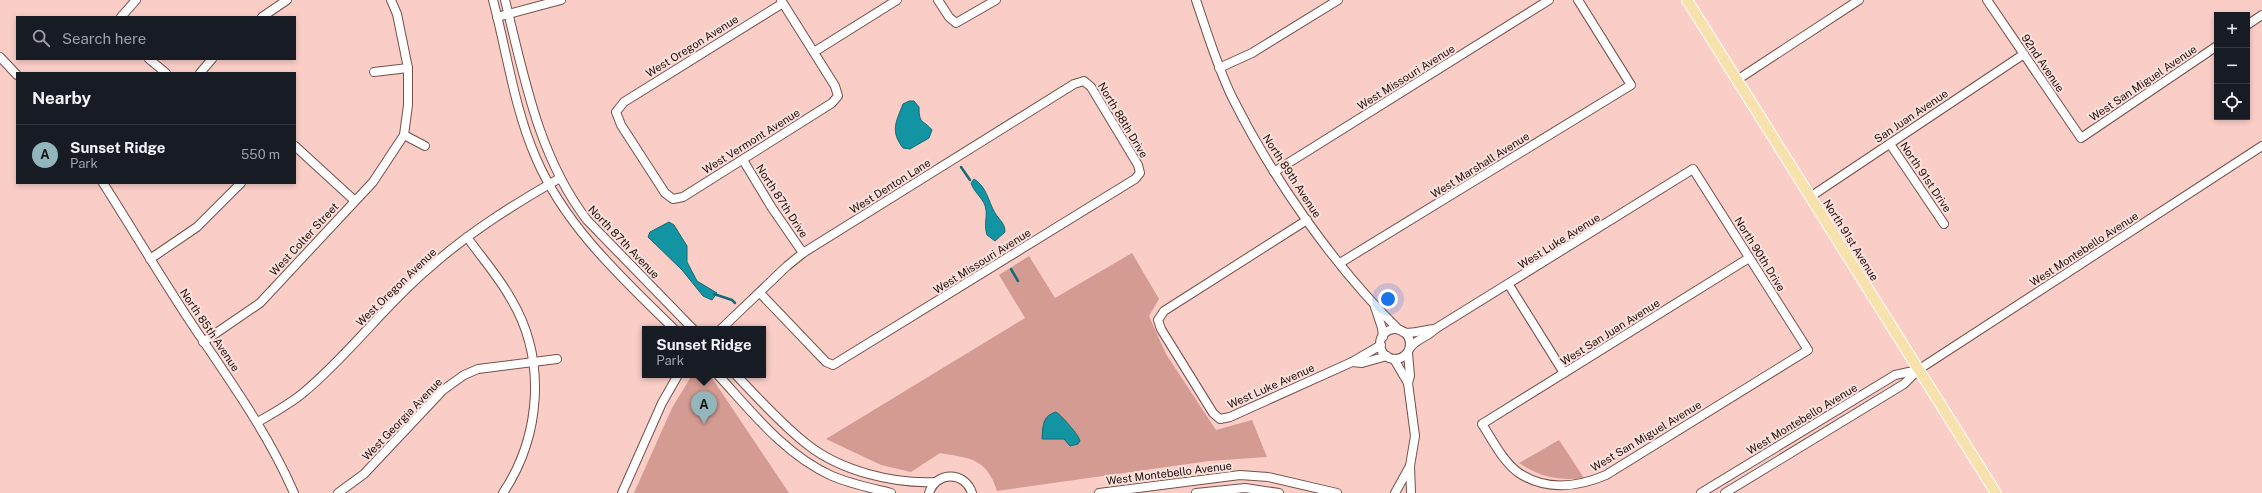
<!DOCTYPE html>
<html lang="en">
<head>
<meta charset="utf-8">
<style>
  :root { --surface:#171b24; --page:#20242c; --text:#f1f3f6; --muted:#9ea1a6; --line:#363941; --accent:#93b5bc }
  body { margin:0; font-family:"Public Sans",sans-serif; background:var(--page); color:var(--text) }
  .controls { position:absolute; right:12px; top:12px; display:grid; overflow:hidden; border-radius:0px; box-shadow:0 2px 6px #0003 }
  .controls button { width:36px; height:36px; display:grid; place-items:center; padding:0; border:0; border-bottom:1px solid var(--line); background:var(--surface); color:var(--text); font:20px sans-serif }
  .you { position:absolute; left:1388px; top:299px; width:14px; height:14px; margin:-10px; border:3px solid #fff; border-radius:50%; background:#1a73e8; box-shadow:0 0 0 6px #1a73e833 }
  .badge { display:grid; place-items:center; width:26px; height:26px; border-radius:50%; background:var(--accent); color:#111; font-size:13px; font-weight:700 }
  .pin { position:absolute; translate:-50% -33px; filter:drop-shadow(0 1px 2px #0008) }
  .pin::after { content:''; position:absolute; top:21px; width:14px; height:12px; background:inherit; clip-path:polygon(0 0,100% 0,50% 100%) }
  .popup { position:absolute; left:642px; top:326px; width:124px; height:52px; box-sizing:border-box; display:grid; place-content:center; border-radius:0px; background:var(--surface); filter:drop-shadow(0 1px 3px #0005); font-size:13px; white-space:nowrap; color:var(--muted) }
  .popup b { font-size:15px; color:var(--text) }
  .popup::after { content:''; position:absolute; left:50%; top:100%; margin-left:-8px; border:8px solid transparent; border-top-color:var(--surface) }
  .list { margin:0; padding:0; list-style:none }
  h2 { display:flex; justify-content:space-between; align-items:center; height:52px; margin:0; padding:0 16px; font-size:17px }
  h2 small { font-size:13px; font-weight:400; color:var(--muted) }
  .list li { display:grid; grid-template-columns:26px 1fr auto; gap:12px; align-items:center; box-sizing:border-box; height:60px; padding:0 16px; border-top:1px solid var(--line) }
  .list b { display:block; font-size:15px; white-space:nowrap }
  .list p { margin:0; font-size:13px; white-space:nowrap; color:var(--muted) }
  .list em { font-size:13px; font-style:normal; color:var(--muted) }
  .icon { flex:none; width:22px; height:22px; fill:none; stroke:currentColor; stroke-width:2; stroke-linecap:round; stroke-linejoin:round }
  .map { position:relative; flex:none; width:2262px; height:493px; overflow:hidden }
  .search { position:absolute; background:var(--surface); box-shadow:0 2px 6px #0003; left:16px; top:16px; width:280px; height:44px; display:flex; align-items:center; gap:10px; box-sizing:border-box; padding:0 14px; border-radius:0px; color:var(--muted); font-size:15px }
  .panel { position:absolute; background:var(--surface); box-shadow:0 2px 6px #0003; left:16px; top:72px; width:280px; height:112px; border-radius:0px }
  .map>svg:first-child { display:block }
</style>
</head>
<body>
<div class="map">
<svg width="2262" height="493" viewBox="0 0 2262 493">
  <rect width="100%" height="100%" fill="#facec7"/>
  <!-- green -->
  <g fill="#d49b92">
    <path d="M1132 253 1159 299 1149 316 1166 354 1216 430 1252 420 1267 457 1209 461 997 491C987 458 969 458 940 453L911 472 881 465 826 439 1025 318 999 275 1029 256 1055 298Z"/>
    <polygon points="692,375 710,375 789,493 634,493 672,408"/>
    <path d="M1559 440 1584 478C1559 481 1540 477 1519 463Z"/>
  </g>
  <!-- water -->
  <g fill="#1394a3" stroke="#156b75">
    <path d="M909 101H914L919 107C919 125 923 119 932 130L929 138 910 149 903 148C890 131 896 122 903 104Z"/>
    <path d="M974 179C987 187 988 201 995 213 1000 221 1005 223 1005 232L995 241 987 235C984 226 987 218 986 210 985 199 974 193 971 183Z"/>
    <polygon points="669,222 674,225 687,246 687,262 697,281 717,293 712,300 703,296 682,270 648,237 650,232"/>
    <path d="M1056 412C1061 415 1079 435 1080 441L1078 444 1070 446 1064 439H1042C1043 426 1042 416 1056 412Z"/>
  </g>
  <g fill="none" stroke-linecap="round" stroke-linejoin="round">
    <!-- stream -->
    <g stroke="#156b75" stroke-width="2.5">
      <polyline points="961,167 970,180"/>
      <polyline points="1011,269 1018,281"/>
      <polyline points="714,294 732,300 735,303"/>
    </g>
    <!-- minor casing -->
    <g stroke="#75504a" stroke-width="10">
      <g id="minor">
        <path d="M493 0C507 52 514 108 536 158 565 226 622 278 674 329"/>
        <path d="M505 0C524 76 538 156 587 220L693 329"/>
        <polyline points="781,0 835,86 838,96 832,103 683,197 673,199 665,193 621,125 616,112 624,102 783,3"/>
        <polyline points="938,0 949,17 956,23 996,0"/>
        <path d="M1196 0C1207 32 1217 66 1232 97 1273 179 1334 266 1399 330"/>
        <polyline points="1987,0 2081,138 2217,46"/>
        <polyline points="121,17 136,0"/>
        <polyline points="262,17 287,0"/>
        <polyline points="497,17 561,0"/>
        <polyline points="2247,25 2262,15"/>
        <polyline points="814,52 897,0"/>
        <polyline points="0,57 17,75"/>
        <polyline points="149,59 166,73"/>
        <polyline points="1219,68 1252,53 1338,0"/>
        <polyline points="374,72 408,68"/>
        <polyline points="200,73 212,59"/>
        <polyline points="1737,80 1859,0"/>
        <polyline points="404,135 425,146"/>
        <polyline points="1890,144 1944,224"/>
        <polyline points="295,146 355,201"/>
        <polyline points="743,160 772,208 803,253"/>
        <polyline points="1274,172 1549,0"/>
        <path d="M103 183C137 236 168 290 204 342 237 391 270 438 294 493"/>
        <polyline points="1810,197 2024,54"/>
        <polyline points="1307,220 1164,311 1158,320 1161,329 1213,413 1220,419 1230,417 1352,362 1381,345"/>
        <path d="M467 237C481 257 499 277 511 299 547 359 541 436 503 493"/>
        <polyline points="150,259 197,227 241,183"/>
        <polyline points="1340,263 1631,85 1578,0"/>
        <polyline points="1509,285 1564,373"/>
        <polyline points="1375,307 1382,328 1383,337"/>
        <polyline points="721,329 787,266 803,253 1074,84 1084,81 1091,87 1138,165 1140,173 1135,179 833,365 826,362 760,293"/>
        <circle cx="1395" cy="344" r="15"/>
        <path d="M1403 332C1414 335 1424 329 1435 329"/>
        <polyline points="203,342 260,303 373,182 404,135 408,105 408,68 397,14 391,0"/>
        <path d="M1410 348C1416 339 1428 337 1435 329L1693 169 1808 350 1606 475C1578 487 1546 491 1519 473 1503 462 1492 439 1482 424L1749 258"/>
        <polyline points="1408,353 1410,376 1408,383 1415,436 1410,466 1411,493"/>
        <polyline points="1394,359 1408,383"/>
        <polyline points="1352,362 1362,363 1387,356"/>
        <path d="M718 375C752 412 785 455 832 476 851 484 871 488 891 493"/>
        <path d="M736 375C758 398 783 426 808 445 841 471 894 484 935 482"/>
        <path d="M258 422C273 413 290 404 303 393 349 355 383 307 428 269 468 233 513 205 560 178"/>
        <polyline points="338,493 364,474 443,390 464,375 478,369 557,359"/>
        <polyline points="622,493 662,403 678,375"/>
        <path d="M929 493C936 471 965 471 972 493"/>
        <polyline points="1099,493 1240,475 1268,477 1337,493"/>
        <polyline points="1196,493 1245,488 1279,493"/>
        <polyline points="1395,493 1410,466"/>
        <polyline points="1701,493 1895,375 1918,370"/>
        <polyline points="1725,493 1904,384 1918,370 2262,146"/>
      </g>
    </g>
    <!-- major casing -->
    <g stroke="#fff" stroke-width="12">
      <polyline id="major" points="1687,0 1996,493"/>
    </g>
    <!-- minor -->
    <use href="#minor" stroke="#fff" stroke-width="8"/>
    <!-- major -->
    <use href="#major" stroke="#f7e2ad" stroke-width="10"/>
  </g>
  <g text-anchor="middle" dominant-baseline="central" stroke-width="4" stroke-linejoin="round" paint-order="stroke">
    <!-- street labels -->
    <g font-size="11" fill="#1b0c0a" stroke="#fbe0db">
      <text transform="translate(692 46) rotate(-32)">West Oregon Avenue</text>
      <text transform="translate(2043 63) rotate(56)">92nd Avenue</text>
      <text transform="translate(1406 77) rotate(-32)">West Missouri Avenue</text>
      <text transform="translate(2143 83) rotate(-34)">West San Miguel Avenue</text>
      <text transform="translate(1911 116) rotate(-34)">San Juan Avenue</text>
      <text transform="translate(1123 120) rotate(59)">North 88th Drive</text>
      <text transform="translate(751 141) rotate(-32)">West Vermont Avenue</text>
      <text transform="translate(1480 165) rotate(-32)">West Marshall Avenue</text>
      <text transform="translate(1292 176) rotate(57)">North 89th Avenue</text>
      <text transform="translate(1926 177) rotate(56)">North 91st Drive</text>
      <text transform="translate(890 186) rotate(-32)">West Denton Lane</text>
      <text transform="translate(782 201) rotate(57)">North 87th Drive</text>
      <text transform="translate(304 239) rotate(-47)">West Colter Street</text>
      <text transform="translate(1851 240) rotate(58)">North 91st Avenue</text>
      <text transform="translate(1559 241) rotate(-32)">West Luke Avenue</text>
      <text transform="translate(624 242) rotate(46)">North 87th Avenue</text>
      <text transform="translate(2084 249) rotate(-33)">West Montebello Avenue</text>
      <text transform="translate(1760 254) rotate(58)">North 90th Drive</text>
      <text transform="translate(982 261) rotate(-32)">West Missouri Avenue</text>
      <text transform="translate(396 287) rotate(-44)">West Oregon Avenue</text>
      <text transform="translate(210 330) rotate(56)">North 85th Avenue</text>
      <text transform="translate(1610 332) rotate(-32)">West San Juan Avenue</text>
      <text transform="translate(1271 386) rotate(-24)">West Luke Avenue</text>
      <text transform="translate(402 419) rotate(-46)">West Georgia Avenue</text>
      <text transform="translate(1802 419) rotate(-31)">West Montebello Avenue</text>
      <text transform="translate(1646 436) rotate(-31)">West San Miguel Avenue</text>
      <text transform="translate(1169 473) rotate(-7)">West Montebello Avenue</text>
    </g>
  </g>
</svg>
<div class="controls">
<button>+</button>
<button>−</button>
<button><svg class="icon" aria-label="locate" viewBox="0 0 24 24"><circle cx="12" cy="12" r="6"/><path d="M12 2v4M12 18v4M2 12h4M18 12h4"/></svg></button>
</div>
<div class="you"></div>
<div class="pin badge" style="left:704px;top:424px">A</div>
<div class="popup"><b>Sunset Ridge</b>Park</div>
<div class="search"><svg class="icon" aria-label="search" viewBox="0 0 24 24"><circle cx="10" cy="10" r="6"/><path d="M15 15l6 6"/></svg>Search here</div>
<section class="panel">
<h2>Nearby<small></small></h2>
<ul class="list">
<li><span class="badge">A</span><div><b>Sunset Ridge</b><p>Park</p></div><em>550 m</em></li>
</ul>
</section>
</div>
</body>
</html>
